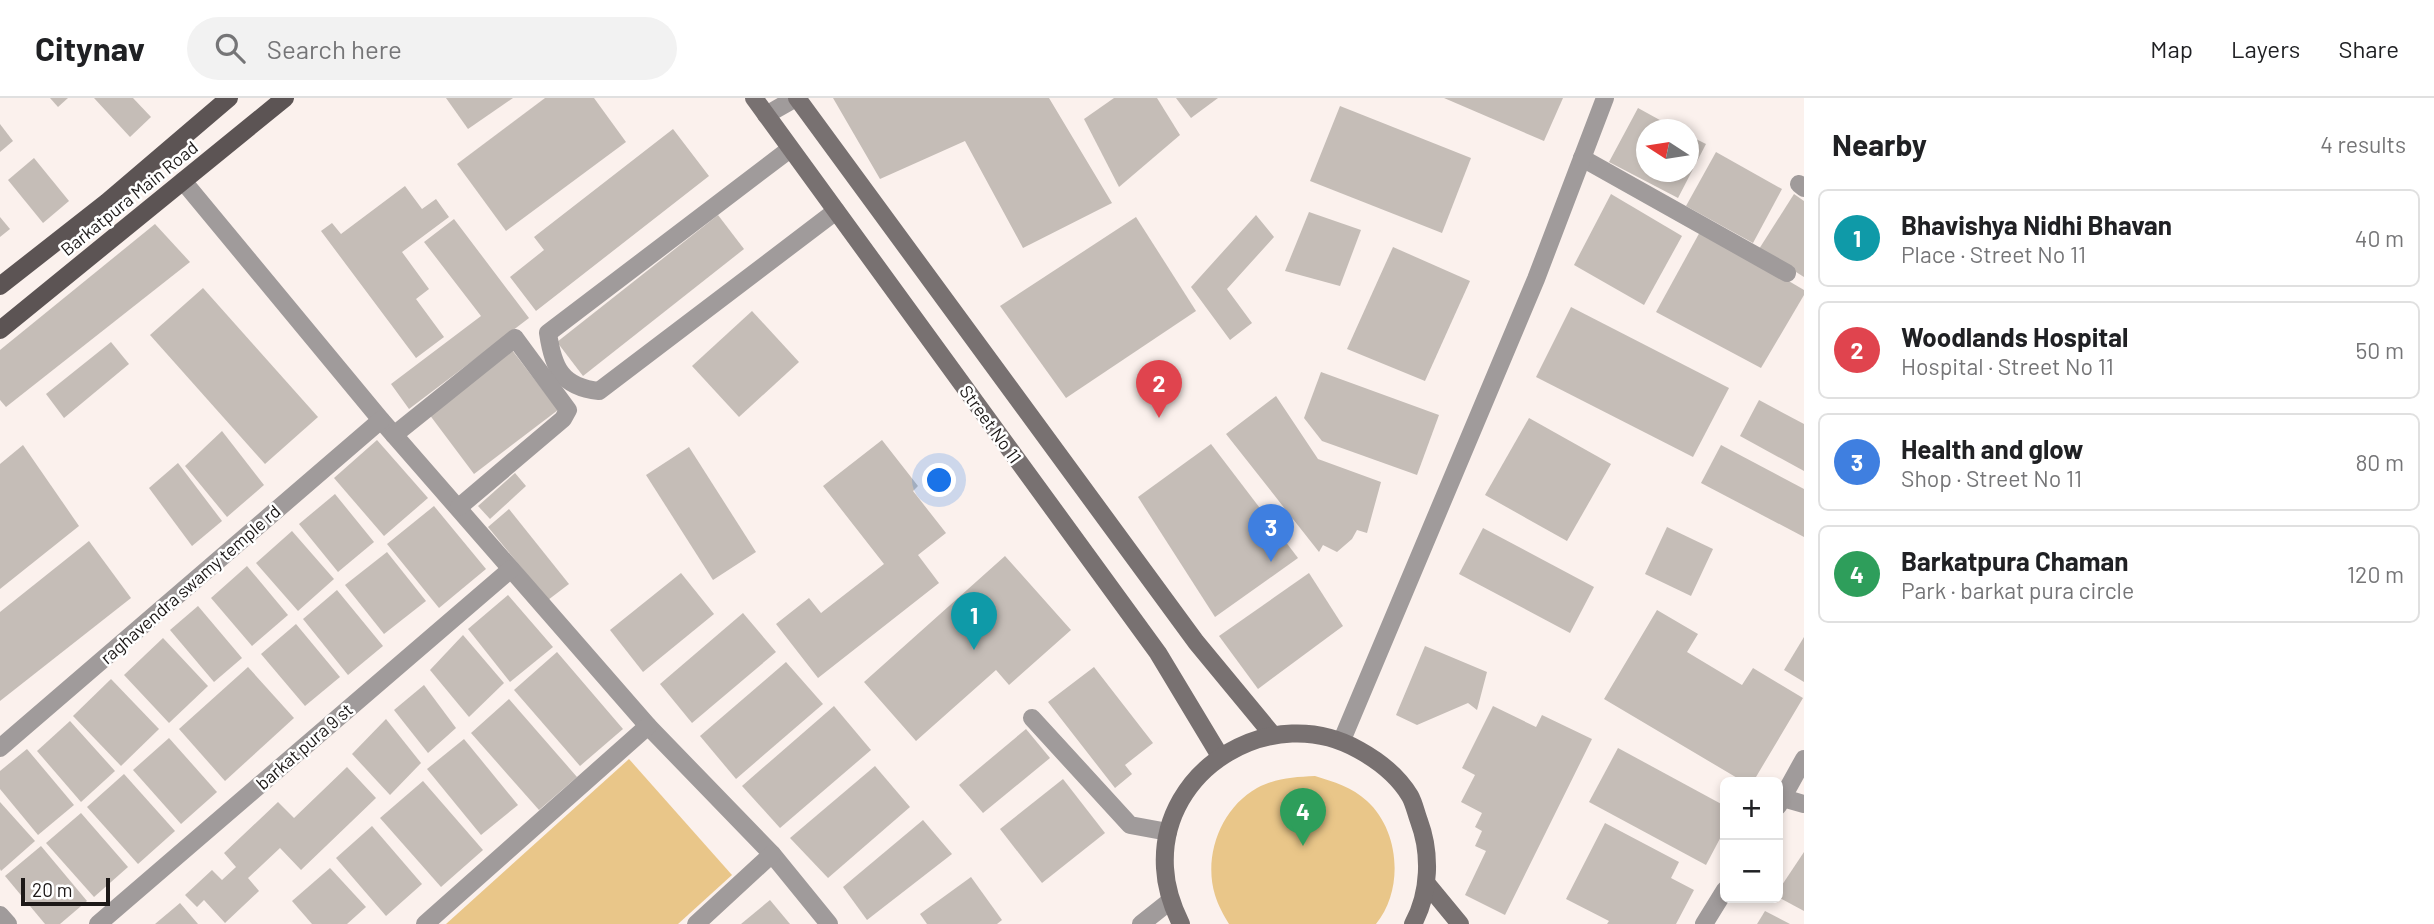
<!DOCTYPE html>
<html lang="en">
<head>
<meta charset="utf-8">
<style>
  :root { --surface:#fff; --page:#f2f2f2; --text:#202124; --muted:#757577; --line:#e0e0e0; --accent:#7c3aed }
  body { margin:0; font-family:Barlow,sans-serif; background:var(--page); color:var(--text) }
  .controls { position:absolute; right:21px; bottom:21px; display:grid; overflow:hidden; border-radius:10px; box-shadow:0 4px 10px #0003 }
  .controls button { width:63px; height:63px; display:grid; place-items:center; padding:0; border:0; border-bottom:2px solid var(--line); background:var(--surface); color:var(--text); font:35px sans-serif }
  .compass { position:absolute; left:1636px; top:21px; width:63px; height:63px; border-radius:50%; background:var(--surface); box-shadow:0 4px 10px #0003; rotate:282deg }
  .scale { position:absolute; left:21px; bottom:18px; width:89px; box-sizing:border-box; padding-left:7px; border:4px solid #1d1918; border-top:0; font-size:19px; line-height:24px; white-space:nowrap; color:#1d1918; -webkit-text-stroke:5px #fff; paint-order:stroke }
  .you { position:absolute; left:940px; top:383px; width:24px; height:24px; margin:-18px; border:5px solid #fff; border-radius:50%; background:#1a73e8; box-shadow:0 0 0 10px #1a73e833 }
  .badge { display:grid; place-items:center; width:46px; height:46px; border-radius:50%; background:var(--accent); color:#fff; font-size:23px; font-weight:700 }
  .pin { position:absolute; translate:-50% -58px; filter:drop-shadow(0 2px 4px #0008) }
  .pin::after { content:''; position:absolute; top:37px; width:24px; height:21px; background:inherit; clip-path:polygon(0 0,100% 0,50% 100%) }
  .list { margin:0; padding:0; list-style:none }
  h2 { display:flex; justify-content:space-between; align-items:center; height:91px; margin:0; padding:0 28px; font-size:30px }
  h2 small { font-size:23px; font-weight:400; color:var(--muted) }
  .list li { display:grid; grid-template-columns:46px 1fr auto; gap:21px; align-items:center; box-sizing:border-box; height:98px; margin:0 14px 14px; padding:0 14px; border:2px solid var(--line); border-radius:10px }
  .list b { display:block; font-size:26px; white-space:nowrap }
  .list p { margin:0; font-size:23px; white-space:nowrap; color:var(--muted) }
  .list em { font-size:23px; font-style:normal; color:var(--muted) }
  .icon { flex:none; width:38px; height:38px; fill:none; stroke:currentColor; stroke-width:2; stroke-linecap:round; stroke-linejoin:round }
  .map { position:relative; flex:none; width:1804px; height:826px; overflow:hidden }
  header { display:flex; align-items:center; gap:42px; box-sizing:border-box; height:98px; padding:0 35px; background:var(--surface); border-bottom:2px solid var(--line) }
  header strong { font-size:33px }
  nav { display:flex; gap:38px; margin-inline-start:auto; font-size:24px }
  .search { width:490px; height:63px; background:var(--page); display:flex; align-items:center; gap:18px; box-sizing:border-box; padding:0 24px; border-radius:38px; color:var(--muted); font-size:26px }
  main { display:flex }
  aside { flex:1; background:var(--surface) }
  .map>svg:first-child { display:block }
</style>
</head>
<body>
<header>
<strong>Citynav</strong>
<div class="search"><svg class="icon" aria-label="search" viewBox="0 0 24 24"><circle cx="10" cy="10" r="6"/><path d="M15 15l6 6"/></svg>Search here</div>
<nav><a>Map</a><a>Layers</a><a>Share</a></nav>
</header>
<main>
<div class="map">
<svg width="1804" height="826" viewBox="0 0 1804 826">
  <rect width="100%" height="100%" fill="#fbf1ed"/>
  <!-- green -->
  <g fill="#e9c689">
    <polygon points="629,661 732,777 678,826 446,826"/>
    <path d="M1315 678C1334 684 1352 689 1367 703 1400 733 1404 792 1376 826H1229C1224 818 1218 807 1215 797 1203 758 1221 710 1257 690 1276 680 1294 679 1315 678Z"/>
  </g>
  <!-- building -->
  <g fill="#c5bdb7">
    <polygon points="50,0 68,0 58,9"/>
    <polygon points="94,0 133,0 151,19 130,39"/>
    <polygon points="446,0 513,0 468,31"/>
    <polygon points="545,0 594,0 626,44 506,133 457,66"/>
    <polygon points="833,0 1049,0 1112,105 1023,150 965,43 880,81"/>
    <polygon points="1114,0 1157,0 1180,37 1119,89 1084,21"/>
    <polygon points="1176,0 1218,0 1191,20"/>
    <polygon points="1444,0 1563,0 1544,43"/>
    <polygon points="1340,8 1471,60 1442,135 1310,83"/>
    <polygon points="1638,10 1678,32 1646,32 1646,74 1688,74 1688,37 1706,46 1678,100 1609,64"/>
    <polygon points="0,26 13,43 0,54"/>
    <polygon points="673,31 709,78 536,213 510,179 544,152 534,139"/>
    <polygon points="1716,54 1782,91 1753,145 1686,108"/>
    <polygon points="34,60 69,103 43,125 8,82"/>
    <polygon points="405,88 422,111 436,101 449,119 402,154 429,191 416,201 444,239 416,260 321,133 332,125 341,136"/>
    <polygon points="1611,96 1682,138 1644,207 1574,167"/>
    <polygon points="1794,96 1804,103 1804,179 1759,151"/>
    <polygon points="1309,114 1361,132 1340,188 1285,173"/>
    <polygon points="718,117 744,151 583,278 557,244"/>
    <polygon points="1256,117 1274,139 1227,191 1252,225 1230,242 1191,189"/>
    <polygon points="0,119 10,131 0,139"/>
    <polygon points="1136,119 1196,213 1066,300 1000,208"/>
    <polygon points="454,121 529,220 409,311 391,286 481,218 424,144"/>
    <polygon points="155,126 190,164 6,309 0,302 0,252"/>
    <polygon points="1701,132 1804,192 1804,197 1761,270 1656,214"/>
    <polygon points="1393,149 1470,183 1425,283 1347,251"/>
    <polygon points="203,190 318,319 265,366 150,237"/>
    <polygon points="1571,209 1729,290 1693,359 1536,279"/>
    <polygon points="752,213 799,264 739,319 692,268"/>
    <polygon points="111,244 129,266 64,320 46,296"/>
    <polygon points="512,252 558,312 474,376 429,316"/>
    <polygon points="1321,274 1439,317 1417,377 1322,343 1304,320"/>
    <polygon points="1276,298 1318,361 1381,384 1367,435 1357,432 1352,441 1337,454 1323,447 1319,454 1226,336"/>
    <polygon points="1759,302 1804,326 1804,373 1740,338"/>
    <polygon points="1529,320 1611,366 1567,443 1485,397"/>
    <polygon points="222,333 264,387 227,419 185,368"/>
    <polygon points="377,342 428,400 384,438 334,380"/>
    <polygon points="882,342 918,388 913,393 946,435 918,457 939,485 818,580 776,526 809,500 821,515 884,466 823,388"/>
    <polygon points="1211,346 1298,460 1215,519 1138,399"/>
    <polygon points="23,347 79,428 0,491 0,366"/>
    <polygon points="1721,347 1804,391 1804,439 1701,385"/>
    <polygon points="689,349 756,454 713,482 646,377"/>
    <polygon points="178,365 222,423 192,448 149,390"/>
    <polygon points="515,375 526,388 490,421 478,408"/>
    <polygon points="335,396 374,444 338,474 299,426"/>
    <polygon points="434,408 486,471 439,510 387,446"/>
    <polygon points="509,411 569,486 548,502 488,429"/>
    <polygon points="1667,429 1713,451 1691,498 1645,476"/>
    <polygon points="1483,430 1594,489 1570,535 1459,476"/>
    <polygon points="292,433 334,481 298,513 256,465"/>
    <polygon points="89,443 131,500 0,603 0,514"/>
    <polygon points="387,454 426,503 384,536 345,487"/>
    <polygon points="1005,458 1071,532 1009,587 996,572 916,643 864,584"/>
    <polygon points="247,468 288,517 252,548 211,500"/>
    <polygon points="681,475 714,516 643,574 610,532"/>
    <polygon points="1309,475 1343,528 1258,591 1219,538"/>
    <polygon points="337,492 383,548 348,577 303,521"/>
    <polygon points="508,497 553,549 510,584 468,531"/>
    <polygon points="198,508 242,560 214,584 170,532"/>
    <polygon points="1657,512 1698,536 1687,554 1742,587 1753,570 1803,600 1753,684 1744,684 1604,601"/>
    <polygon points="743,515 776,554 692,625 660,586"/>
    <polygon points="296,526 340,579 305,608 261,556"/>
    <polygon points="463,537 504,585 469,619 430,572"/>
    <polygon points="1804,539 1804,584 1784,572"/>
    <polygon points="163,540 208,588 169,625 124,577"/>
    <polygon points="1425,548 1487,574 1477,612 1468,605 1417,627 1396,617"/>
    <polygon points="557,554 623,631 580,668 514,592"/>
    <polygon points="786,564 823,606 736,681 700,638"/>
    <polygon points="248,569 294,620 225,683 179,631"/>
    <polygon points="1094,569 1153,645 1125,667 1132,676 1115,690 1048,604"/>
    <polygon points="111,581 159,631 121,668 73,618"/>
    <polygon points="424,587 456,630 428,655 394,612"/>
    <polygon points="509,601 577,679 539,712 471,635"/>
    <polygon points="834,608 871,652 780,730 742,688"/>
    <polygon points="1493,608 1536,629 1542,617 1592,641 1505,817 1465,797 1486,753 1475,748 1482,733 1475,729 1482,715 1461,704 1475,677 1462,670"/>
    <polygon points="386,621 421,665 390,697 352,656"/>
    <polygon points="70,623 115,673 81,704 37,653"/>
    <polygon points="1026,631 1050,660 983,715 959,687"/>
    <polygon points="169,640 217,694 181,726 133,672"/>
    <polygon points="464,641 518,707 481,737 427,671"/>
    <polygon points="1618,650 1725,708 1725,731 1706,767 1589,704"/>
    <polygon points="27,651 74,707 38,737 0,691 0,673"/>
    <polygon points="875,668 910,709 828,780 790,740"/>
    <polygon points="347,669 376,700 301,772 280,750 248,780 259,793 225,825 204,802 197,809 185,797 212,772 222,782 236,769 224,755 278,704 294,720"/>
    <polygon points="124,676 175,733 138,766 87,709"/>
    <polygon points="1063,681 1105,735 1042,785 1000,731"/>
    <polygon points="423,683 483,752 441,789 380,720"/>
    <polygon points="0,704 35,743 1,773 0,771"/>
    <polygon points="81,715 128,769 94,799 46,745"/>
    <polygon points="923,722 952,756 867,822 843,789"/>
    <polygon points="1605,725 1679,764 1671,780 1694,792 1676,826 1607,826 1609,823 1566,801"/>
    <polygon points="372,728 422,786 386,818 336,760"/>
    <polygon points="41,748 87,803 60,826 45,826 5,778"/>
    <polygon points="1804,754 1804,813 1778,799 1778,793"/>
    <polygon points="330,770 366,809 347,826 312,826 292,803"/>
    <polygon points="971,779 1002,822 997,826 927,826 920,816"/>
    <polygon points="770,802 790,826 741,826"/>
    <polygon points="180,805 198,826 155,826"/>
    <polygon points="1765,813 1790,826 1757,826"/>
  </g>
  <g fill="none" stroke-linecap="round" stroke-linejoin="round">
    <!-- minor -->
    <g stroke="#a09b9b" stroke-width="18">
      <polyline points="766,17 796,0"/>
      <path d="M790 51 548 235C553 269 561 289 599 293L836 113"/>
      <polyline points="1582,60 1787,175"/>
      <polyline points="183,83 381,322 648,628 772,756 829,826"/>
      <polyline points="1799,86 1804,90"/>
      <polyline points="394,337 515,240 568,312 563,321 459,409"/>
      <polyline points="1032,620 1130,727 1168,734"/>
      <polyline points="1342,642 1536,181 1605,0"/>
      <polyline points="0,650 381,322"/>
      <polyline points="1783,700 1804,706"/>
      <polyline points="1778,708 1804,661"/>
      <polyline points="0,817 8,826"/>
      <polyline points="98,826 511,471"/>
      <polyline points="425,826 648,628"/>
      <polyline points="696,826 772,756"/>
      <polyline points="1704,826 1725,792"/>
    </g>
    <!-- tertiary -->
    <polyline stroke="#a09b9b" stroke-width="18" points="1141,826 1170,803"/>
    <!-- secondary -->
    <g stroke="#787171" stroke-width="18">
      <polyline points="754,0 1158,555 1220,658"/>
      <polyline points="797,0 1196,544 1272,636"/>
      <polyline points="1427,786 1460,826"/>
      <path d="M1181 826C1172 808 1166 790 1165 770 1159 669 1274 603 1359 652 1379 663 1398 678 1410 698 1414 705 1416 715 1419 723 1431 755 1430 795 1413 826"/>
    </g>
    <!-- primary -->
    <g stroke="#5c5454" stroke-width="18">
      <polyline points="0,188 107,104 229,0"/>
      <polyline points="0,232 285,0"/>
    </g>
  </g>
  <g text-anchor="middle" dominant-baseline="central" stroke-width="5" stroke-linejoin="round" paint-order="stroke">
    <!-- street labels -->
    <g font-size="18" fill="#1d1918" stroke="#fff">
      <text transform="translate(129 100) rotate(-39)">Barkatpura Main Road</text>
      <text transform="translate(991 326) rotate(54)">Street No 11</text>
      <text transform="translate(190 486) rotate(-41)">raghavendra swamy temple rd</text>
      <text transform="translate(304 648) rotate(-41)">barkat pura 9 st</text>
    </g>
  </g>
</svg>
<div class="controls">
<button>+</button>
<button>−</button>
</div>
<svg class="compass" viewBox="-18 -18 36 36"><path d="M0-13l5 13h-10z" fill="#e53935"/><path d="M0 13l5-13h-10z" fill="#757577"/></svg>
<div class="scale">20 m</div>
<div class="you"></div>
<div class="pin badge" style="left:974px;top:552px;background:#0f9aa8">1</div>
<div class="pin badge" style="left:1159px;top:320px;background:#e0444e">2</div>
<div class="pin badge" style="left:1271px;top:464px;background:#3f7fe0">3</div>
<div class="pin badge" style="left:1303px;top:748px;background:#2e9e5b">4</div>
</div>
<aside>
<h2>Nearby<small>4 results</small></h2>
<ul class="list">
<li><span class="badge" style="background:#0f9aa8">1</span><div><b>Bhavishya Nidhi Bhavan</b><p>Place · Street No 11</p></div><em>40 m</em></li>
<li><span class="badge" style="background:#e0444e">2</span><div><b>Woodlands Hospital</b><p>Hospital · Street No 11</p></div><em>50 m</em></li>
<li><span class="badge" style="background:#3f7fe0">3</span><div><b>Health and glow</b><p>Shop · Street No 11</p></div><em>80 m</em></li>
<li><span class="badge" style="background:#2e9e5b">4</span><div><b>Barkatpura Chaman</b><p>Park · barkat pura circle</p></div><em>120 m</em></li>
</ul>
</aside>
</main>
</body>
</html>
